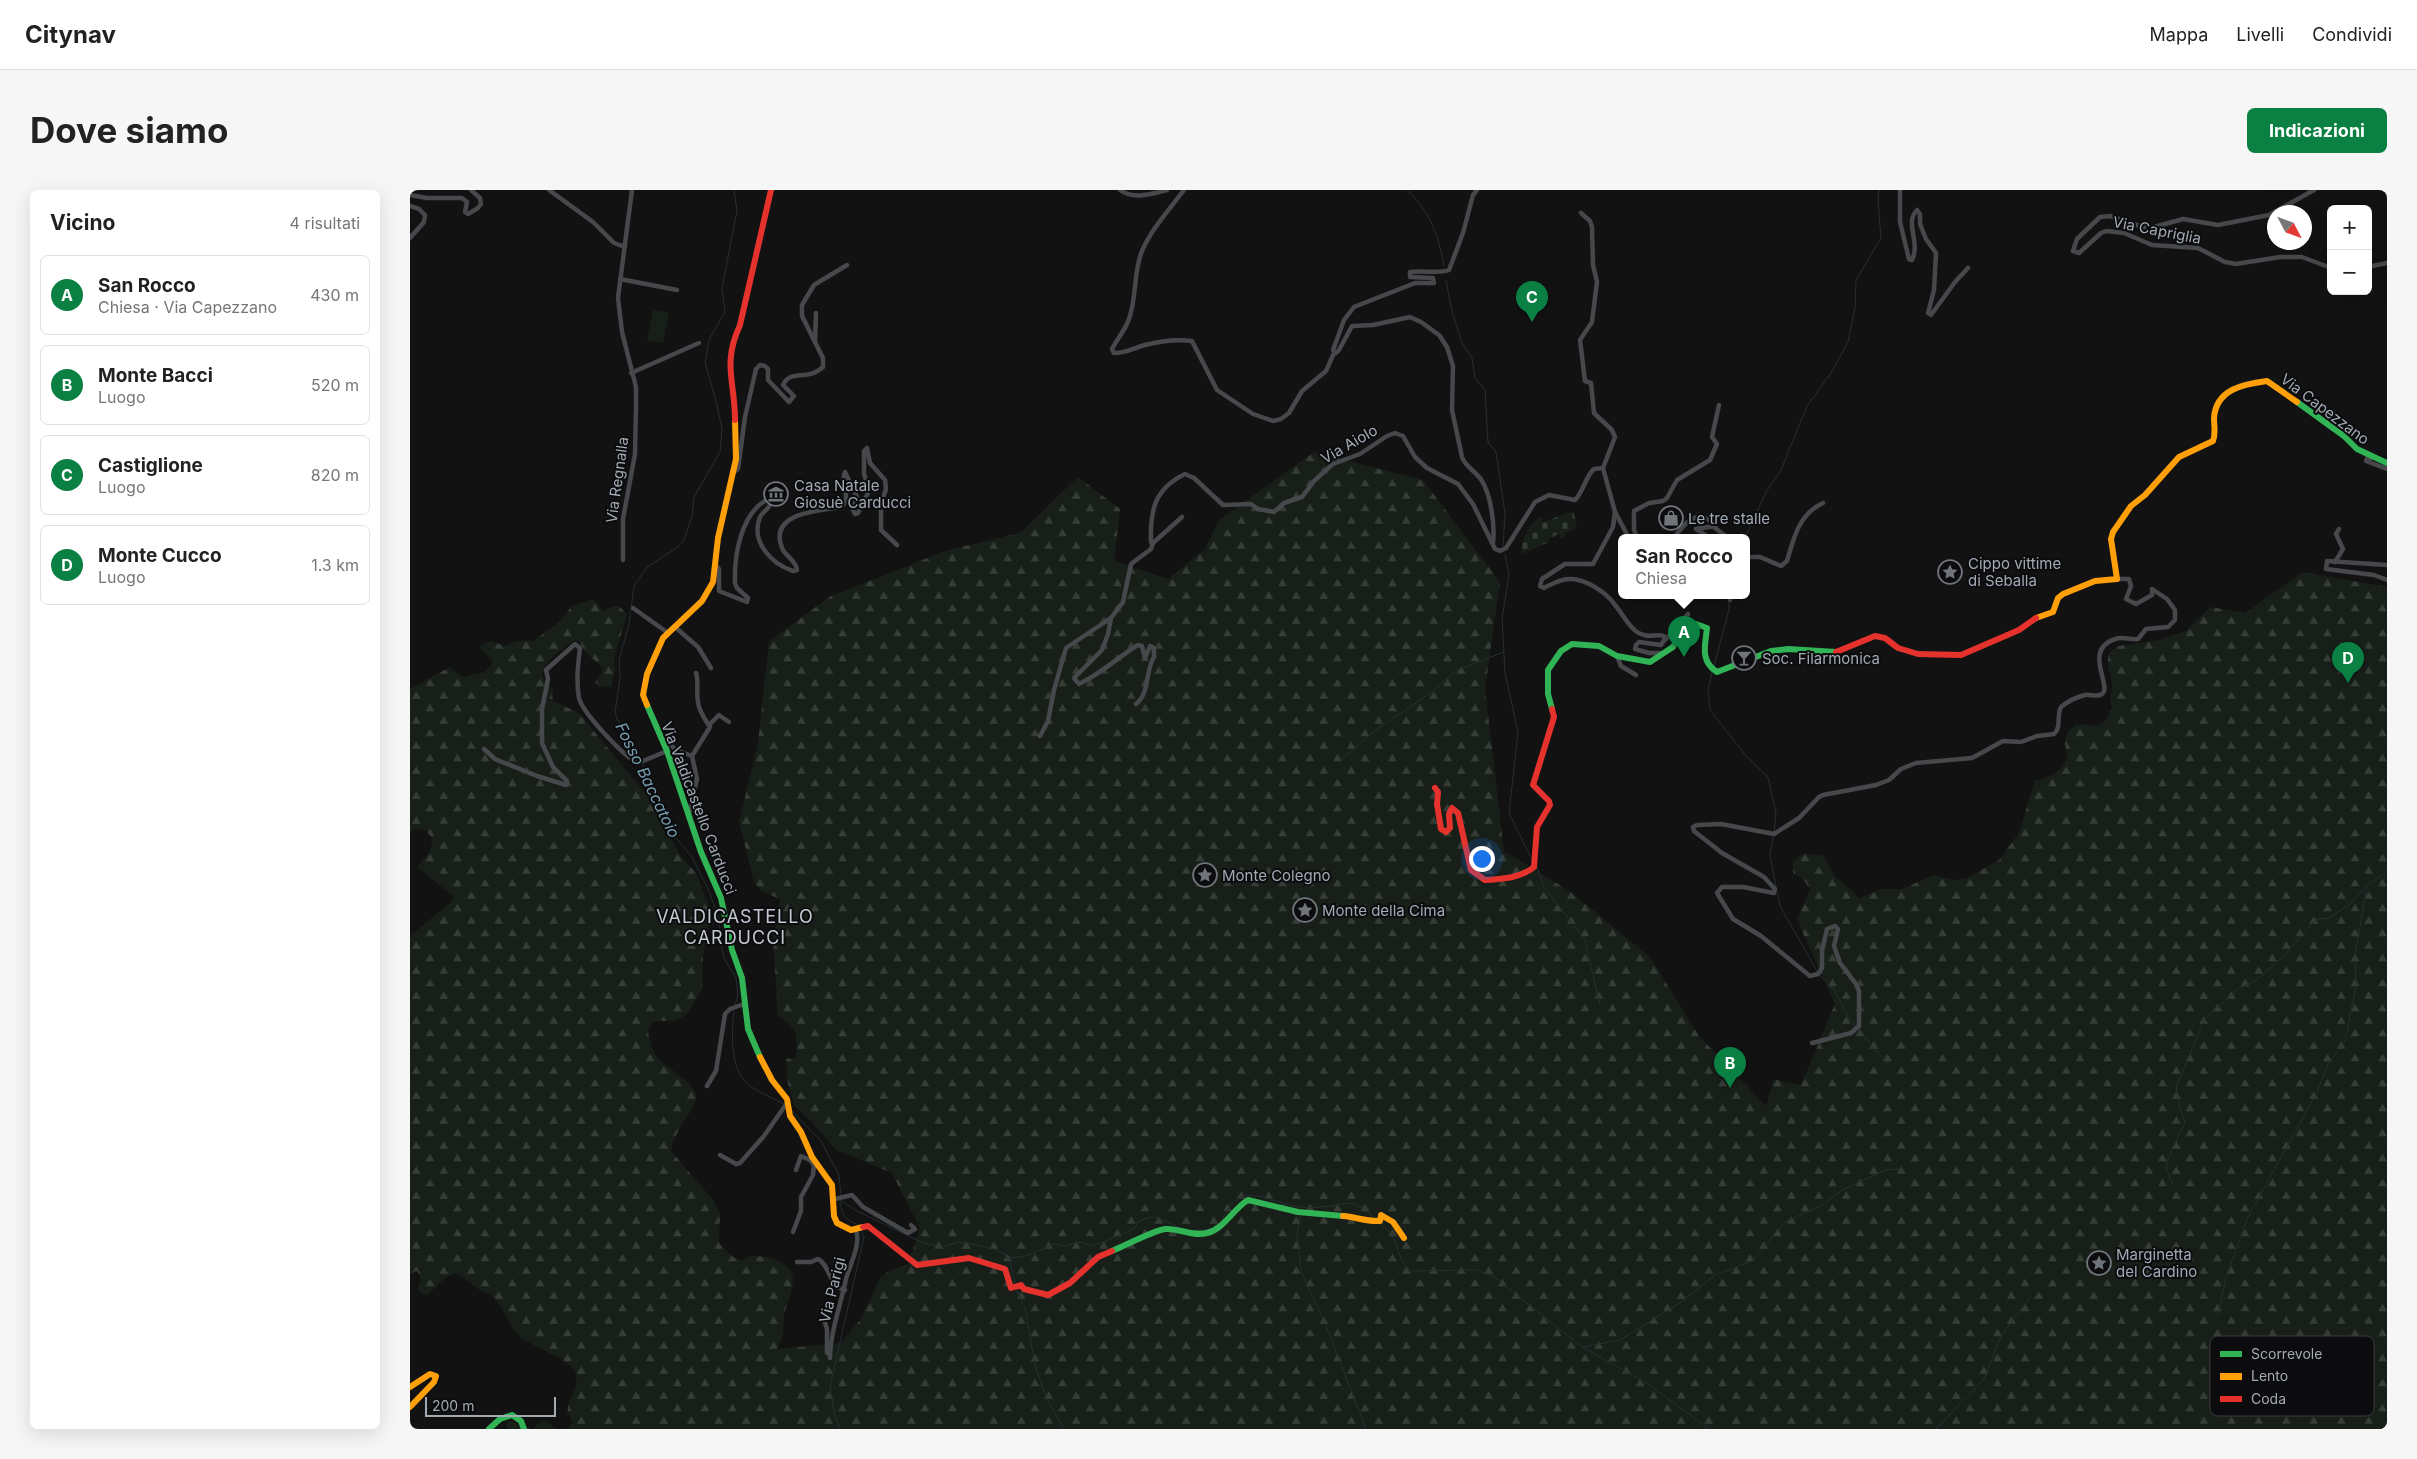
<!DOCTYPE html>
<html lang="it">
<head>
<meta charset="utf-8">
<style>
  :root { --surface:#fff; --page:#f6f6f6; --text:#222; --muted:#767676; --line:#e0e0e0; --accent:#0b8043 }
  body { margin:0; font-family:Inter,sans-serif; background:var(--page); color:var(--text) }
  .controls { position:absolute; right:15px; top:15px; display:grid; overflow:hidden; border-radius:8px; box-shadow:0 5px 20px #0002 }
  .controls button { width:45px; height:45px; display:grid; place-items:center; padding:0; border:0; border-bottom:1px solid var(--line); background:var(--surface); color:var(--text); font:25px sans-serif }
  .compass { position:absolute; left:1857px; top:15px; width:45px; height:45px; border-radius:50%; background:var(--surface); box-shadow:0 5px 20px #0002; rotate:131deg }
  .scale { position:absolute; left:15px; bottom:12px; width:131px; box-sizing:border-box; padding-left:5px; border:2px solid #a2aab4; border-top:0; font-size:14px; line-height:18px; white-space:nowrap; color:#a2aab4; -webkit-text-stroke:4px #0c0c0e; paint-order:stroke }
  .you { position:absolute; left:1071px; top:668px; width:18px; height:18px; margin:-12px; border:4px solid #fff; border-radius:50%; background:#1a73e8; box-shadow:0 0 0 8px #1a73e833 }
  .badge { display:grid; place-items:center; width:32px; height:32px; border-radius:50%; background:var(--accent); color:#fff; font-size:16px; font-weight:700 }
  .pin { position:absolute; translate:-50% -41px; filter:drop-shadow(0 1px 2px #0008) }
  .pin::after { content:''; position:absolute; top:26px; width:18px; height:15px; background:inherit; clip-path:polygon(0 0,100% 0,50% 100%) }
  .popup { position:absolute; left:1208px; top:344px; width:132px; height:65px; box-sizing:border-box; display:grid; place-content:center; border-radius:8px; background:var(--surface); filter:drop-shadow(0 1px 4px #0005); font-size:16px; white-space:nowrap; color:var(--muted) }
  .popup b { font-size:19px; color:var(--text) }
  .popup::after { content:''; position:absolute; left:50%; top:100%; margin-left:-10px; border:10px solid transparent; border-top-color:var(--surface) }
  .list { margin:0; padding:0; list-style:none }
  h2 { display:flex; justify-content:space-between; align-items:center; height:65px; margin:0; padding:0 20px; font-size:21px }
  h2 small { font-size:16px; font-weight:400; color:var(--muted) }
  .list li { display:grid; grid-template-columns:32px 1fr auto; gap:15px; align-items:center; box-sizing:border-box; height:80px; margin:0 10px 10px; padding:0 10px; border:1px solid var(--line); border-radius:8px }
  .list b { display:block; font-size:19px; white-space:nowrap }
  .list p { margin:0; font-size:16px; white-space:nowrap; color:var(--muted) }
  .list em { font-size:16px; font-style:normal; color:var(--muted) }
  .map { position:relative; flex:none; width:1977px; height:1239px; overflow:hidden; border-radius:8px }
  header { display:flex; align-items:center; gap:30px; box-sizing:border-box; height:70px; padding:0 25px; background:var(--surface); border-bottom:1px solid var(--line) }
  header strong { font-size:24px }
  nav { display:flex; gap:28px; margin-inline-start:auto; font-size:18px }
  .intro { display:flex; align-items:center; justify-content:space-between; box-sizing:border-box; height:120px; padding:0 30px }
  h1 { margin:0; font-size:35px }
  .button { padding:12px 22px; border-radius:8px; background:var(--accent); color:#fff; font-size:18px; font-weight:700 }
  main { display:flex; gap:30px; padding:0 30px }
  aside { flex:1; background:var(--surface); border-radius:8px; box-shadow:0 5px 20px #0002 }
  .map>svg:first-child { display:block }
</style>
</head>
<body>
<header>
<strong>Citynav</strong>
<nav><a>Mappa</a><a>Livelli</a><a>Condividi</a></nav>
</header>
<div class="intro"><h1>Dove siamo</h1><a class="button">Indicazioni</a></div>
<main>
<aside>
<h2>Vicino<small>4 risultati</small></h2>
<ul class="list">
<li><span class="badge">A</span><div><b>San Rocco</b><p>Chiesa · Via Capezzano</p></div><em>430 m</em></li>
<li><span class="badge">B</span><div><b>Monte Bacci</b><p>Luogo</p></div><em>520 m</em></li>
<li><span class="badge">C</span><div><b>Castiglione</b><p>Luogo</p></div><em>820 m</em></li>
<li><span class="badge">D</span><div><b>Monte Cucco</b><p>Luogo</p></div><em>1.3 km</em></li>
</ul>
</aside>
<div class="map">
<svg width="1977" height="1239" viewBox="0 0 1977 1239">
  <defs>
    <pattern id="forest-firs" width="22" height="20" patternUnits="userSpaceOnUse" patternTransform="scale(1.25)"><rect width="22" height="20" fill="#181f18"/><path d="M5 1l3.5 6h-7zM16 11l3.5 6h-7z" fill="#363d37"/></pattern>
    <pattern id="cemetery-stones" width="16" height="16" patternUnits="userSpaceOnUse" patternTransform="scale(1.25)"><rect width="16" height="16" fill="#181f18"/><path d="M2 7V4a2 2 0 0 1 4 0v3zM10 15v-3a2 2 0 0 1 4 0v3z" fill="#363d37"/></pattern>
  </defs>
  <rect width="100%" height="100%" fill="#121212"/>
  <!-- grass -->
  <polygon fill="#181f18" points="243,120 259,123 253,153 237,150"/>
  <!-- forest -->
  <g fill="url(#forest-firs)">
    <path d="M904 262 1013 290 1090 392 1075 499 1094 661 1161 702 1240 767 1289 846 1356 916 1364 889 1391 895 1425 814 1387 730 1400 699 1393 689 1383 683V671L1392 664 1414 665 1424 685 1450 708 1471 699H1493L1523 685 1545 690 1557 688 1589 670 1609 643 1625 590C1637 590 1655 580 1657 566 1658 562 1655 558 1655 554 1654 545 1660 540 1666 534L1688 536 1697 529 1702 518C1698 505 1703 504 1702 494 1700 481 1696 477 1699 463L1708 456 1744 451 1776 441 1800 417 1835 423 1893 382 1977 397V1239H158L163 1231C147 1216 173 1201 165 1181 159 1170 125 1157 113 1149 99 1138 96 1121 84 1108 79 1102 71 1101 65 1097 59 1092 53 1087 47 1083L36 1087 17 1105 11 1104 8 1098 11 1090 8 1082 6 1081 0 1085V746L41 712 43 706 7 677 20 661 23 649 15 640 4 639 0 642V499L40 477 52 487 74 482 82 475V469L73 462 70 457 80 451 96 456 106 451H123L147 434 162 416 183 409 194 421 203 416H209L217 424 204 468 205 480 201 497 189 496 185 492 192 483V477L175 462 170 452 165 450C156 455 128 476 133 487 135 492 140 496 143 500L142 506 144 511 169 523 245 615 269 664 286 683 301 721 293 767 292 800 276 825 265 831H245L241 834 238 841 241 856 249 870 279 893 287 905C282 926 264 940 261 961L303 1010 310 1024 309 1053C318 1062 328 1077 340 1066 355 1065 383 1070 383 1090 382 1102 377 1114 374 1125 373 1130 374 1136 373 1141 373 1147 369 1154 367 1159L430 1153 450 1130 470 1088 479 1081 498 1074 510 1038 482 983 426 960 403 933 384 915 378 894 376 869 386 867C388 846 387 837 368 826L363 748 370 709 351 701 344 692 329 632 348 553 359 451 421 406 535 361 610 343 668 287 710 319 704 371 758 389 795 359 809 330Z"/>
    <polygon points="100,1230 122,1239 134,1230 146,1239 98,1239 96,1234"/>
  </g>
  <!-- cemetery -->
  <path fill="url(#cemetery-stones)" d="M1163 321 1167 334 1165 336V339L1155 343 1156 346 1151 348 1149 344 1138 349 1139 352 1111 364C1112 347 1118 336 1131 326L1133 332Z"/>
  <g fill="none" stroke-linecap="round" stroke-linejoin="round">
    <!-- stream -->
    <g stroke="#252f34" stroke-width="1">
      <path d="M997 0C1021 23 1028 44 1034 76"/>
      <polyline points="1036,91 1042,121 1052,153 1062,168 1065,188 1075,200 1078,252 1086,262 1095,323 1093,356"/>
      <polyline points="1335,348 1356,302 1371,280 1397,216 1421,183 1438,152 1445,118 1446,90 1471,48 1468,9 1469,0"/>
      <polyline points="1095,364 1099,385 1092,429 1095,483 1108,542 1099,623 1121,668"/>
      <polyline points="1304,476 1319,420 1319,412"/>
      <polyline points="1302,483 1298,500 1300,520 1336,566 1358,587 1366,623 1364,643"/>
      <polyline points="230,569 215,540 207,529 205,522 210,489 209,470 219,434 224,396 237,377 268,357 274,350 282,326 284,307 310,262 312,239 306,211 295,173 299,150 315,122 312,98 327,21 324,0"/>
      <polyline points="930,571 967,539 1018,505 1047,480 1094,462"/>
      <polyline points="232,573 256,620 265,647 282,667 299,701 309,729 310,750 314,768 326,788 328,805 325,815"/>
      <polyline points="1363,647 1360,665 1366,697"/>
      <polyline points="1126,675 1134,697 1175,750 1190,815"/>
      <polyline points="1367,701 1370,716 1407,781"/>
      <polyline points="1409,785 1424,799 1439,828 1446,836"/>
      <path d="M324 819C322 844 318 883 343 898 353 905 364 908 374 914"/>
      <polyline points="1448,839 1478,875"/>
      <polyline points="381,920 411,951 429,985 431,1006"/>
      <polyline points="1763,994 1756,979 1757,971 1775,932 1766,904 1767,895 1795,828 1830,797 1844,792 1873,767 1905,730 1918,728 1938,716 1957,696 1977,681"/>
      <path d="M431 1010C430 1025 435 1029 448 1035"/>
      <polyline points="432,1011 445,1020 511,1052 532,1057 548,1052 582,1058 603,1068 615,1066 645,1054 656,1056 670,1052 682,1056 717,1042 726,1037 727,1032 740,1027 748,1028 775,1040 791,1041 802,1038"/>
      <polyline points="891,1024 887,1043 891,1081 915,1133 956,1239"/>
      <path d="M811 1031C820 1016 826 1003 847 1006 853 1007 856 1006 861 1011 870 1010 875 1015 884 1016 904 1020 923 1015 943 1013L958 1022 964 1029"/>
      <polyline points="969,1034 982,1044 992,1071 1000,1081 1066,1080 1083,1086 1172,1157 1238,1194 1299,1239"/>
      <polyline points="593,1062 600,1071 605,1093"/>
      <polyline points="606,1099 615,1118 626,1180 639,1213 654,1239"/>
      <polyline points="1808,1125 1816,1088 1837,1029 1906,904 1919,872 1935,852 1946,795 1945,766 1957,696"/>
      <polyline points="1173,1157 1210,1150 1271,1112 1305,1085 1342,1071 1375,1032 1414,1014 1432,1000 1476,980 1492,979"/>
      <polyline points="430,1239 425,1227 420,1196 454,1047 451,1040"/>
      <polyline points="1526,1239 1574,1189 1591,1146 1620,1108"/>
    </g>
    <!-- street -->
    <g stroke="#46484b" stroke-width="4.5">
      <polyline points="139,0 183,32 204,53 215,57"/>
      <path d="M710 0C724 10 741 4 757 0"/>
      <path d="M774 0C759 20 742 38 732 61 723 83 727 107 719 129 716 139 707 149 702 159L704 163C716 163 724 158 735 155 750 151 767 149 782 151L807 200 843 224 863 231 871 229 879 223 892 201 916 181 924 163"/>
      <path d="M1067 0 1063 5 1053 43 1039 80C1030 84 1012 80 1000 82V87L1023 88 1024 93H1005L944 117 934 130 923 160 926 163 929 160 942 136 963 135 1000 127 1011 132 1029 145 1037 157 1043 176 1042 220 1052 267C1056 278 1066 281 1072 291 1081 305 1085 336 1083 353"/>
      <path d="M1490 0V32L1499 69 1502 70C1511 52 1494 33 1507 20L1510 24V34L1516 49 1526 63 1524 100 1518 123 1521 125 1545 92 1558 78"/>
      <polyline points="1904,0 1859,25 1808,35 1773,29 1744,37 1733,37 1700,26 1690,27 1667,49 1663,61 1669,63 1691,43 1696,41 1714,43 1742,55 1788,58 1815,72 1826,74 1870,67 1892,67 1921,78"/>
      <polyline points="0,5 17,8 52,8 57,12 55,22 58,24 68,18 71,14 70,8 61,0"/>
      <polyline points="0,16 9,19 15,25 14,32 0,48"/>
      <polyline points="1171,23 1180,31 1182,37 1183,75 1187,92 1182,132 1170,150 1175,191 1181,193 1184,223 1202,240 1205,247 1193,278"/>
      <polyline points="1958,77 1977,73"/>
      <polyline points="210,89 267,100"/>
      <polyline points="405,152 406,123"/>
      <polyline points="221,183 289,153"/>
      <polyline points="1962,268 1957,268 1956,271 1977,279"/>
      <path d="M323 283 328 279 335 227 346 179 350 175 355 176 358 179V190L379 212 384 206 373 195C381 178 397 192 413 177V168L392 126V115L404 95 437 75"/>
      <path d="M1205 322 1203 337 1183 374H1155L1132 389 1130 396 1134 398C1142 394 1150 389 1159 389 1175 388 1197 403 1205 415 1213 424 1217 435 1227 442 1239 450 1246 442 1256 447L1251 455 1229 452 1226 455 1225 459 1239 463H1254"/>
      <path d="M772 327 743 353 741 352C740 321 744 299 775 284L784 288 813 315 841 314 848 319 864 322 874 313 892 307 904 291 923 274 950 264 977 246 985 243 993 246 1005 267 1017 278 1048 294 1063 314 1085 359 1090 361 1096 358 1125 312 1139 305 1165 310C1174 301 1175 287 1184 279L1193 278 1205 322 1219 348"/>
      <polyline points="1304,337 1318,348"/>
      <polyline points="1226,345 1224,340 1224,321 1239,313 1253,311 1257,308 1267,290 1300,270 1307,254 1302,247 1309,215"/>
      <path d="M1264 348C1274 333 1290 316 1305 336L1286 339 1300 348"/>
      <polyline points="1212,361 1212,365"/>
      <path d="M1336 367H1350L1371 376 1377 371C1384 347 1389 324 1413 313"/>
      <polyline points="213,370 213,329 225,264 226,216 226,197 212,142 208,108 222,0"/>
      <polyline points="1925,372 1933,359 1926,344 1929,339"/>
      <path d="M305 374 309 379V401L337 412 338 408 327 398 325 393C324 365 331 323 358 309L361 312C360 319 353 321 350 327 340 352 362 374 383 381L387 380C386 370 375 366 372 358 358 322 409 321 431 317 443 307 429 293 435 282L447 307 443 320 445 324 448 323 458 303V296L454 284V261L457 258 460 273 475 290 476 299 471 314V340L487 355"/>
      <polyline points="1977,375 1917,371 1916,379 1964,385 1977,390"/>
      <polyline points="1320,410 1320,406"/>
      <polyline points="223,418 258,443"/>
      <polyline points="265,437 288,457 301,478"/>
      <polyline points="1256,449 1278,424"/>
      <polyline points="1207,466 1211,476 1226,485"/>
      <path d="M726 514C740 503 735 481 744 467V458L740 456 735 468 732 456 728 455C708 467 691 484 669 494L664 488 692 460 698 444 701 428 713 412 721 374 741 359 743 353"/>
      <polyline points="299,535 309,525 319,532"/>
      <polyline points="630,546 638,531 644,500 656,458 701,428"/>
      <polyline points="252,550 256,550 266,560 282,566"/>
      <path d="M74 559 85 569 127 586 156 595 157 591 143 577 132 553V519L138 489 136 480 165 454 170 458C168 474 166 491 169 508 172 522 214 567 228 573L257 561"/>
      <path d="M279 623 287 589 282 566 300 537C295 529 289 522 288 512 286 502 289 492 286 483"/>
      <path d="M1402 853 1441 843 1449 836V801L1446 794 1430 773 1424 756 1428 739 1425 736 1417 739 1412 761V778L1408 784 1400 786 1351 746 1323 729 1307 703 1312 697H1333L1364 703 1365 699 1354 687 1312 663 1284 641 1283 637 1287 635 1311 634 1364 644 1389 628 1409 607 1413 605 1466 595 1479 590 1491 579 1506 573 1562 568 1593 551 1611 552 1627 546 1644 544C1652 536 1646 527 1651 517 1657 512 1667 507 1675 505 1680 504 1689 508 1693 503 1701 494 1673 460 1705 449 1712 446 1720 450 1728 449L1736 439 1758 437 1765 430V420L1757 409 1742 399V405L1726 414 1716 409 1721 396 1719 389H1707"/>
      <polyline points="297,896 306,881 315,824 320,819 334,814"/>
      <polyline points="310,965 326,974 330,973 354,946 377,913"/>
      <polyline points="425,1009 442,1005 453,1017 498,1043 505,1039 501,1035"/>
      <polyline points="383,1042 391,1021 391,1007 403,985 404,975 400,970 391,966 386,980"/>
      <path d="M387 1072H401L408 1069C420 1075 419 1097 435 1100"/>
      <polyline points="414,1130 417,1139 417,1163 420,1165"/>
      <path d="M420 1168C420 1143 431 1114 436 1089 440 1074 451 1055 446 1040"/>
    </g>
    <!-- fast -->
    <g stroke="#30b455" stroke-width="6">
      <polyline points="1887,212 1934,246 1947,259 1977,273"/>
      <polyline points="237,515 257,561 291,662 311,708 322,760 332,788 338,839 350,867"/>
      <path d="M1142 519 1138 504V480L1151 461 1162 454 1189 456 1207 466 1240 472 1263 457 1275 436 1286 434 1297 438C1295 456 1290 471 1307 482L1361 461 1378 459 1426 462"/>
      <path d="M702 1061C714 1056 745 1040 755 1039 770 1038 782 1047 797 1043 814 1039 823 1019 838 1010L888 1022 933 1026"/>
      <polyline points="79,1239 90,1229 102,1225 111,1231 114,1239"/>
    </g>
    <!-- slow -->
    <g stroke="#ff9f0a" stroke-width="6">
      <path d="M1626 428 1643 422 1648 408 1653 404 1685 391 1707 389 1701 349 1703 342 1721 316 1735 305 1769 267 1803 251C1806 243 1804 236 1804 228 1806 199 1834 194 1857 191L1887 212"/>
      <polyline points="237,515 233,505 237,484 253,448 292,411 303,392 308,348 326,269 325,230"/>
      <polyline points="350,867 362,890 377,909 380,926 391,942 402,967 422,995 424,1026 427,1033 441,1040 453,1037"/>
      <path d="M933 1026C946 1027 957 1032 970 1031L971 1025 983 1032 994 1048"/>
      <polyline points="0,1197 20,1184 26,1186 24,1192 0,1217"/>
    </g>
    <!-- jam -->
    <g stroke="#e5322d" stroke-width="6">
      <path d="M325 230C325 191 312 174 330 135L361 0"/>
      <polyline points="1426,462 1465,446 1475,448 1488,458 1508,464 1551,465 1609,440 1626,428"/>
      <path d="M1025 598 1028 602 1027 614 1031 639 1036 642 1040 638 1039 624 1042 618 1048 623 1061 680 1075 690C1092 689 1111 688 1124 677L1127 637 1140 615 1139 611 1123 595 1144 527 1142 519"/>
      <polyline points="453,1037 458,1036 507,1075 559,1068 595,1079 601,1098 611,1095 614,1099 638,1105 660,1093 688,1067 702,1061"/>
    </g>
  </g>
  <!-- icons -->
  <defs>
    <g id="museum-ring" transform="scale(1.25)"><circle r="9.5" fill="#0c0c0e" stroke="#70757b" stroke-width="1.5"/><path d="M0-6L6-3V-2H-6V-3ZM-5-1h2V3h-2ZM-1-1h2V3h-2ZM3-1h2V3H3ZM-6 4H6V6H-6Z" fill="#70757b"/></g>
    <g id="shop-ring" transform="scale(1.25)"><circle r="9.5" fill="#0c0c0e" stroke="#70757b" stroke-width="1.5"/><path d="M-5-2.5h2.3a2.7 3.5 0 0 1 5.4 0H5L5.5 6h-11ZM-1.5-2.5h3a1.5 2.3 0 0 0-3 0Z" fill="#70757b"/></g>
    <g id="sight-ring" transform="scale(1.25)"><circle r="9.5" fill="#0c0c0e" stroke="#70757b" stroke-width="1.5"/><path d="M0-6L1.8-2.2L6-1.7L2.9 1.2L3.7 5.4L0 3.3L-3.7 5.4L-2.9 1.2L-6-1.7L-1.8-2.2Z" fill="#70757b"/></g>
    <g id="bar-ring" transform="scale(1.25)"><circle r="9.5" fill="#0c0c0e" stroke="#70757b" stroke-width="1.5"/><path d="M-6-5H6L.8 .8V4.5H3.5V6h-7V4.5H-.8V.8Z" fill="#70757b"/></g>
  </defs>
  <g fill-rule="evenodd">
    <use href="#museum-ring" x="366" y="304"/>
    <use href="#shop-ring" x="1261" y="328"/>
    <use href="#sight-ring" x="1540" y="382"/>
    <use href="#bar-ring" x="1334" y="468"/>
    <use href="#sight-ring" x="795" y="685"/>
    <use href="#sight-ring" x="895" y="720"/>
    <use href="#sight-ring" x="1689" y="1073"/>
  </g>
  <g text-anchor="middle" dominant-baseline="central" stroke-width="4" stroke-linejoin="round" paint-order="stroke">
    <!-- street labels -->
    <g font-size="15" fill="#a2aab4" stroke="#0c0c0e">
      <text transform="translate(1747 40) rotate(11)">Via Capriglia</text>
      <text transform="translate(1915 219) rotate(37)">Via Capezzano</text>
      <text transform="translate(939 254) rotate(-30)">Via Aiolo</text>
      <text transform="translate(207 290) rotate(-82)">Via Regnalla</text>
      <text transform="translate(289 618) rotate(69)">Via Valdicastello Carducci</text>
      <text transform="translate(422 1100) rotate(-76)">Via Parigi</text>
    </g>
    <!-- poi labels -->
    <g font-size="15" fill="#a2aab4" stroke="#0c0c0e" text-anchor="start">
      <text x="384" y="295">Casa Natale<tspan x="384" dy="17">Giosuè Carducci</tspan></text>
      <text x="1278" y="328">Le tre stalle</text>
      <text x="1558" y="373">Cippo vittime<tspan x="1558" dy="17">di Seballa</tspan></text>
      <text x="1352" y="468">Soc. Filarmonica</text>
      <text x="812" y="685">Monte Colegno</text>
      <text x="912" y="720">Monte della Cima</text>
      <text x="1706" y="1064">Marginetta<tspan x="1706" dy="17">del Cardino</tspan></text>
    </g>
    <!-- water labels -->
    <g font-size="16" font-style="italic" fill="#769eb1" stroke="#0c0c0e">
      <text transform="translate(238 590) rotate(64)">Fosso Baccatoio</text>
    </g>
    <!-- quarter labels -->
    <g font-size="18" letter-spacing="1" fill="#c3c8d0" stroke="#0c0c0e">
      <text x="325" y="726">VALDICASTELLO<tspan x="325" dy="21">CARDUCCI</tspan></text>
    </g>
  </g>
  <!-- legend -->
  <rect x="1800" y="1146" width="164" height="80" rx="8" fill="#0c0c0e" stroke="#393b40" stroke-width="1"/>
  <rect x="1810" y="1161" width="22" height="6" fill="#30b455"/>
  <rect x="1810" y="1183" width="22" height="7" fill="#ff9f0a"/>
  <rect x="1810" y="1206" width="22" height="6" fill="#e5322d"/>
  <g font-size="14" fill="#a2aab4">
    <text x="1841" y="1169">Scorrevole</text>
    <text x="1841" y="1191">Lento</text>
    <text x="1841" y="1214">Coda</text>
  </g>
</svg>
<div class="controls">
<button>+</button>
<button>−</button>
</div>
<svg class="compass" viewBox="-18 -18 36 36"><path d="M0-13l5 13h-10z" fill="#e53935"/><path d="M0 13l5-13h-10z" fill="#767676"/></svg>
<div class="scale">200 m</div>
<div class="you"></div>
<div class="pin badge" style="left:1274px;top:467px">A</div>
<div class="popup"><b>San Rocco</b>Chiesa</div>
<div class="pin badge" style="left:1320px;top:898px">B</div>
<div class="pin badge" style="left:1122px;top:132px">C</div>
<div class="pin badge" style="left:1938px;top:493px">D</div>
</div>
</main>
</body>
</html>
